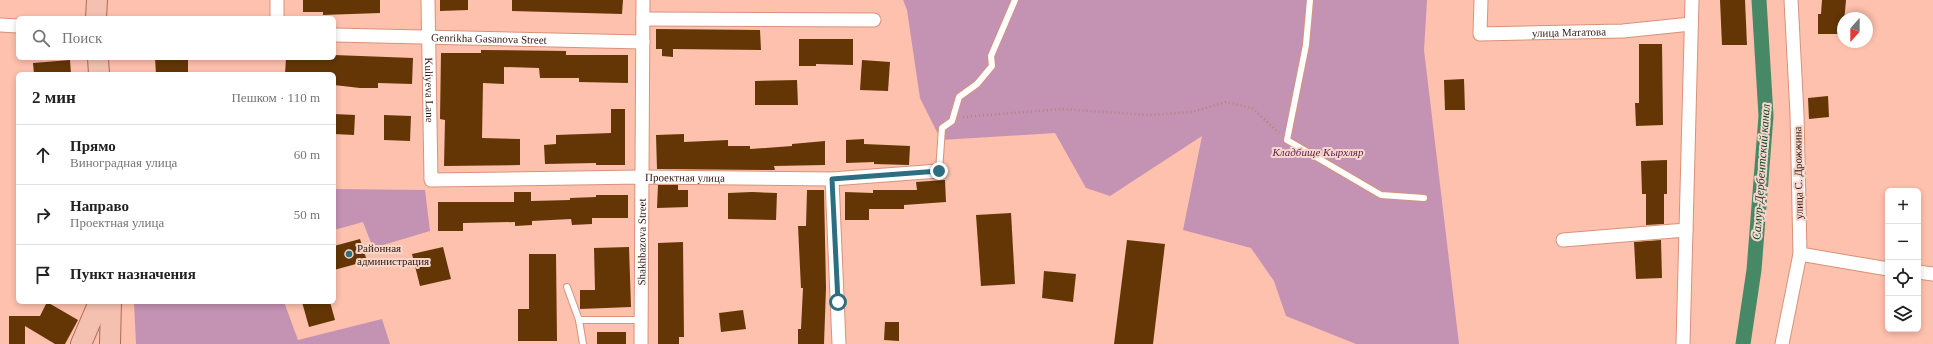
<!DOCTYPE html>
<html lang="ru">
<head>
<meta charset="utf-8">
<style>
  :root { --surface:#fff; --page:#f2f2f2; --text:#222; --muted:#767676; --line:#e0e0e0 }
  body { margin:0; font-family:Georgia,serif; background:var(--page); color:var(--text) }
  .controls { position:absolute; right:12px; bottom:12px; display:grid; overflow:hidden; border-radius:6px; box-shadow:0 2px 6px #0003 }
  .controls button { width:36px; height:36px; display:grid; place-items:center; padding:0; border:0; border-bottom:1px solid var(--line); background:var(--surface); color:var(--text); font:20px sans-serif }
  .compass { position:absolute; left:1837px; top:12px; width:36px; height:36px; border-radius:50%; background:var(--surface); box-shadow:0 2px 6px #0003; rotate:201deg }
  .stop { position:absolute; width:12px; height:12px; margin:-9px; border:3px solid #2d6f82; border-radius:50%; background:#fff }
  .stop.end { background:#2d6f82; border-color:#fff; box-shadow:0 1px 4px #0008 }
  .list { margin:0; padding:0; list-style:none }
  h2 { display:flex; justify-content:space-between; align-items:center; height:52px; margin:0; padding:0 16px; font-size:17px }
  h2 small { font-size:13px; font-weight:400; color:var(--muted) }
  .list li { display:grid; grid-template-columns:26px 1fr auto; gap:12px; align-items:center; box-sizing:border-box; height:60px; padding:0 16px; border-top:1px solid var(--line) }
  .list b { display:block; font-size:15px; white-space:nowrap }
  .list p { margin:0; font-size:13px; white-space:nowrap; color:var(--muted) }
  .list em { font-size:13px; font-style:normal; color:var(--muted) }
  .icon { flex:none; width:22px; height:22px; fill:none; stroke:currentColor; stroke-width:2; stroke-linecap:round; stroke-linejoin:round }
  .map { position:relative; flex:none; width:1933px; height:344px; overflow:hidden }
  .search { position:absolute; background:var(--surface); box-shadow:0 2px 6px #0003; left:16px; top:16px; width:320px; height:44px; display:flex; align-items:center; gap:10px; box-sizing:border-box; padding:0 14px; border-radius:6px; color:var(--muted); font-size:15px }
  .panel { position:absolute; background:var(--surface); box-shadow:0 2px 6px #0003; left:16px; top:72px; width:320px; height:232px; border-radius:6px }
  .map>svg:first-child { display:block }
</style>
</head>
<body>
<div class="map">
<svg width="1933" height="344" viewBox="0 0 1933 344">
  <rect width="100%" height="100%" fill="#fdc1ad"/>
  <!-- green -->
  <g fill="#c492b3">
    <polygon points="903,0 1427,0 1424,50 1459,344 1356,344 1286,316 1274,281 1251,248 1183,230 1202,136 1110,196 1086,188 1055,133 941,140 920,98 907,10"/>
    <polygon points="334,189 425,190 430,231 373,248 363,222 334,230"/>
    <polygon points="134,302 284,302 298,340 382,319 390,344 136,344"/>
  </g>
  <g fill="none" stroke-linecap="round" stroke-linejoin="round">
    <!-- canal -->
    <polyline stroke="#478967" stroke-width="15" points="1743,344 1754,270 1766,116 1759,0"/>
  </g>
  <!-- building -->
  <g fill="#643605">
    <polygon points="303,0 380,0 380,13 323,15 323,12 303,12"/>
    <polygon points="440,0 468,0 468,10 440,11"/>
    <polygon points="512,0 623,0 622,14 512,11"/>
    <polygon points="1720,0 1745,0 1747,45 1722,45"/>
    <polygon points="1822,0 1846,0 1843,34 1818,34 1818,14 1821,14"/>
    <polygon points="656,29 760,30 761,50 673,49 673,57 662,56 662,49 656,49"/>
    <polygon points="799,39 853,39 853,65 816,64 816,66 799,66"/>
    <polygon points="1639,44 1662,44 1663,125 1636,126 1635,103 1639,103"/>
    <polygon points="481,50 566,51 566,55 628,55 628,83 579,82 579,78 540,78 539,68 504,67 504,84 483,83 482,138 520,139 520,165 444,166 445,120 440,119 441,53 481,53"/>
    <polygon points="334,55 413,58 412,84 378,83 378,88 360,88 334,85 334,74 285,74 286,58 334,58"/>
    <polygon points="155,58 188,58 188,74 156,74"/>
    <polygon points="70,60 71,74 34,74 33,63"/>
    <polygon points="862,60 890,62 888,91 860,90"/>
    <polygon points="1464,79 1465,110 1445,110 1444,80"/>
    <polygon points="797,80 798,105 755,105 755,81"/>
    <polygon points="1828,96 1829,117 1809,119 1808,98"/>
    <polygon points="611,109 625,109 625,165 596,165 596,163 545,164 544,145 556,144 556,135 611,133"/>
    <polygon points="334,114 355,115 354,135 334,134"/>
    <polygon points="384,115 411,116 410,141 384,140"/>
    <polygon points="684,134 684,142 728,140 728,146 750,146 750,149 792,146 792,144 825,141 825,165 774,166 775,170 766,170 657,169 656,135"/>
    <polygon points="864,139 864,144 910,146 909,165 874,164 874,162 846,163 846,140"/>
    <polygon points="1667,160 1667,194 1664,194 1664,224 1646,225 1646,194 1642,194 1641,161"/>
    <polygon points="945,180 946,202 904,205 904,209 869,209 869,220 845,220 845,192 873,193 873,190 917,190 916,182"/>
    <polygon points="658,185 678,185 678,190 688,190 688,207 657,208"/>
    <polygon points="807,190 824,190 826,288 824,344 798,344 798,329 801,329 803,288 801,288 798,226 806,226"/>
    <polygon points="514,192 531,192 531,201 570,200 570,198 596,197 596,195 628,195 628,218 592,218 592,224 572,225 571,219 532,221 532,225 515,226 515,222 463,223 463,231 438,231 438,202 514,202"/>
    <polygon points="752,192 777,193 776,220 728,219 728,193"/>
    <polygon points="1011,213 1015,284 981,286 976,215"/>
    <polygon points="360,239 367,261 334,270 334,246"/>
    <polygon points="1127,240 1165,244 1153,344 1114,344"/>
    <polygon points="1661,240 1662,278 1636,279 1634,242"/>
    <polygon points="683,242 684,337 679,337 679,344 658,344 658,243"/>
    <polygon points="443,247 451,279 420,286 412,254"/>
    <polygon points="629,247 631,307 580,309 580,290 595,290 594,248"/>
    <polygon points="529,254 556,254 557,341 518,341 518,309 529,309"/>
    <polygon points="1044,271 1076,274 1073,302 1042,298"/>
    <polygon points="47,302 78,320 65,344 55,344 25,326 25,344 9,344 9,316 40,316"/>
    <polygon points="302,302 330,302 335,320 309,327"/>
    <polygon points="743,310 746,329 721,332 719,313"/>
    <polygon points="885,322 899,322 899,341 884,340"/>
    <rect x="597" y="332" width="29" height="12"/>
  </g>
  <g fill="none" stroke-linecap="round" stroke-linejoin="round">
    <!-- service casing -->
    <g stroke="#d99279" stroke-width="8">
      <g id="service">
        <polyline points="1310,0 1306,45 1287,140 1381,195 1424,198"/>
        <polyline points="939,171 942,128 952,121 959,97 977,84 992,66 991,56 1015,0"/>
        <polyline points="567,287 579,320 583,344"/>
        <polyline points="579,320 642,320"/>
      </g>
    </g>
    <!-- minor casing -->
    <g stroke="#d99279" stroke-width="15">
      <g id="minor">
        <polyline points="277,0 277,18"/>
        <path id="s1" d="M428 0 431 180 642 177 832 179 939 171"/>
        <path id="s2" d="M1481 0 1480 34 1623 31 1691 24"/>
        <polyline points="643,19 874,20"/>
        <polyline points="0,25 18,26"/>
        <path id="s3" d="M334 35 643 42"/>
        <polyline points="832,179 839,344"/>
        <polyline points="1563,240 1686,230"/>
        <polyline points="1800,254 1888,269"/>
        <polyline points="1918,272 1933,274"/>
        <path id="s4" d="M641 344 643 0"/>
        <polyline points="1683,344 1692,0"/>
        <polyline points="1782,344 1800,254 1797,114 1791,0"/>
      </g>
    </g>
    <!-- primary casing -->
    <g stroke="#ac6b55" stroke-width="22">
      <g id="primary">
        <polyline points="96,18 97,0"/>
        <polyline points="98,58 99,74"/>
        <polyline points="81,344 99,302"/>
        <polyline points="110,344 111,302"/>
      </g>
    </g>
    <!-- path -->
    <polyline stroke="#b48474" stroke-width="2.5" stroke-dasharray="1 3" stroke-linecap="butt" points="963,117 1062,109 1148,115 1192,112 1226,102 1252,108 1279,133"/>
    <!-- service -->
    <use href="#service" stroke="#fff" stroke-width="6"/>
    <!-- minor -->
    <use href="#minor" stroke="#fff" stroke-width="13"/>
    <!-- primary -->
    <use href="#primary" stroke="#f4c1b0" stroke-width="20"/>
  </g>
  <g fill="none" stroke-linecap="round" stroke-linejoin="round">
    <!-- route -->
    <polyline stroke="#2d6f82" stroke-width="5" points="838,302 832,179 939,171"/>
  </g>
  <!-- markers -->
  <circle fill="#2d6f82" stroke="#f6d7cc" stroke-width="1.5" cx="349" cy="254" r="4"/>
  <g text-anchor="middle" dominant-baseline="central" stroke-width="4" stroke-linejoin="round" paint-order="stroke">
    <!-- street labels -->
    <g font-size="11" fill="#33180f" stroke="#f6d7cc">
      <text stroke="none"><textPath href="#s2" startOffset="123">улица Мататова</textPath></text>
      <text stroke="none"><textPath href="#s3" startOffset="155">Genrikha Gasanova Street</textPath></text>
      <text stroke="none"><textPath href="#s1" startOffset="90">Kuliyeva Lane</textPath></text>
      <text transform="translate(1798 173) rotate(-91)">улица С. Дрожжина</text>
      <text stroke="none"><textPath href="#s1" startOffset="434">Проектная улица</textPath></text>
      <text stroke="none"><textPath href="#s4" startOffset="102">Shakhbazova Street</textPath></text>
    </g>
    <!-- park labels -->
    <g font-size="11" font-style="italic" fill="#652153" stroke="#f6d7cc">
      <text x="1318" y="152">Кладбище Кырхляр</text>
    </g>
    <!-- poi labels -->
    <g font-size="11" fill="#33180f" stroke="#f6d7cc" text-anchor="start">
      <text x="357" y="248">Районная<tspan x="357" dy="13">администрация</tspan></text>
    </g>
    <!-- water labels -->
    <g font-size="12" font-style="italic" fill="#0f452d" stroke="#f6d7cc">
      <text transform="translate(1761 172) rotate(-86)">Самур-Дербентский канал</text>
    </g>
  </g>
</svg>
<div class="controls">
<button>+</button>
<button>−</button>
<button><svg class="icon" aria-label="locate" viewBox="0 0 24 24"><circle cx="12" cy="12" r="6"/><path d="M12 2v4M12 18v4M2 12h4M18 12h4"/></svg></button>
<button><svg class="icon" aria-label="layers" viewBox="0 0 24 24"><path d="M12 4l9 5-9 5-9-5zM3 14l9 5 9-5"/></svg></button>
</div>
<svg class="compass" viewBox="-18 -18 36 36"><path d="M0-13l5 13h-10z" fill="#e53935"/><path d="M0 13l5-13h-10z" fill="#767676"/></svg>
<div class="stop" style="left:838px;top:302px"></div>
<div class="stop end" style="left:939px;top:171px"></div>
<div class="search"><svg class="icon" aria-label="search" viewBox="0 0 24 24"><circle cx="10" cy="10" r="6"/><path d="M15 15l6 6"/></svg>Поиск</div>
<section class="panel">
<h2>2 мин<small>Пешком · 110 m</small></h2>
<ul class="list">
<li><svg class="icon" aria-label="ahead" viewBox="0 0 24 24"><path d="M12 20V5M6 11l6-6 6 6"/></svg><div><b>Прямо</b><p>Виноградная улица</p></div><em>60 m</em></li>
<li><svg class="icon" aria-label="right" viewBox="0 0 24 24"><path d="M7 20v-9h11M14 6l5 5-5 5"/></svg><div><b>Направо</b><p>Проектная улица</p></div><em>50 m</em></li>
<li><svg class="icon" aria-label="arrive" viewBox="0 0 24 24"><path d="M6 21V4h12l-3 4 3 4H6"/></svg><div><b>Пункт назначения</b></div></li>
</ul>
</section>
</div>
</body>
</html>
